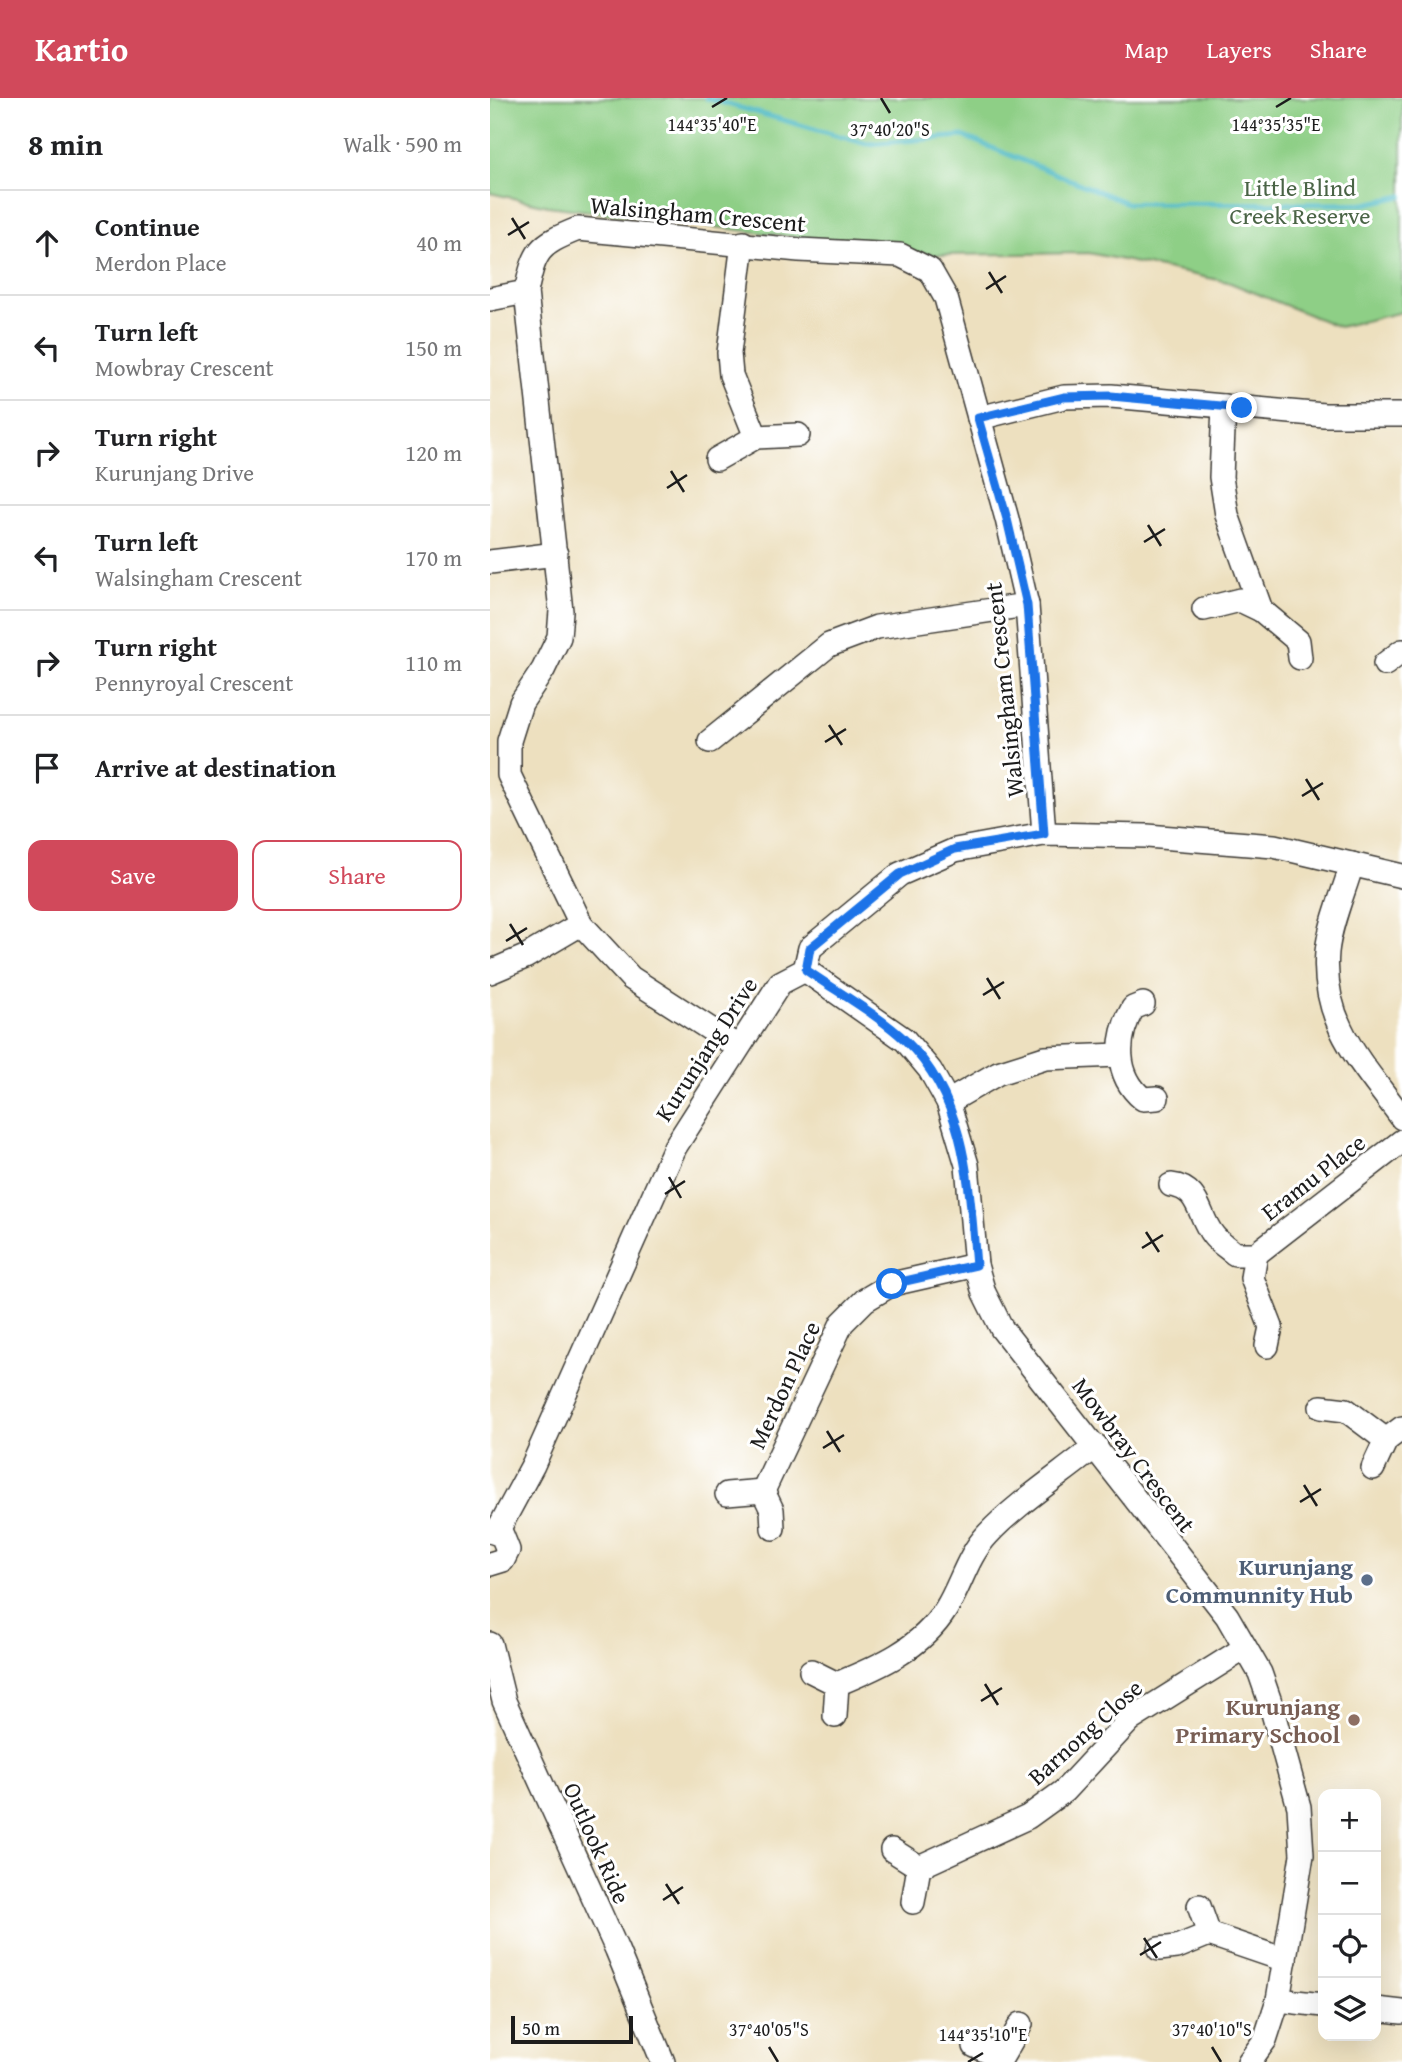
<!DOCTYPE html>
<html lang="en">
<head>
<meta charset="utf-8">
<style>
  :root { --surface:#fff; --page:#f6f6f6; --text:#202124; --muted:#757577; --line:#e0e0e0; --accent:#d1495b }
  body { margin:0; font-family:"Gentium Book Plus",serif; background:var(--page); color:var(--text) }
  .controls { position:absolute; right:21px; bottom:21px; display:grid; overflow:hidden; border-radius:14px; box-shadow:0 7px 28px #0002 }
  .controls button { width:63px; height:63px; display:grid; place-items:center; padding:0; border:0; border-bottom:2px solid var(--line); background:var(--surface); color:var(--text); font:35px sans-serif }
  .scale { position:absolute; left:21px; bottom:18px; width:122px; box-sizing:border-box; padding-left:7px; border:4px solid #1c1c1c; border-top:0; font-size:19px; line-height:24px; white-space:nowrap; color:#1c1c1c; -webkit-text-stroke:5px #fff; paint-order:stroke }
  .stop { position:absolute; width:21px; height:21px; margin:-16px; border:5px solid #1a73e8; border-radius:50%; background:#fff }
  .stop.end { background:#1a73e8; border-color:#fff; box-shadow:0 2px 7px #0008 }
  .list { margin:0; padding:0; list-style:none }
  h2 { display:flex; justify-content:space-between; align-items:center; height:91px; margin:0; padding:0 28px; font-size:30px }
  h2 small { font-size:23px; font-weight:400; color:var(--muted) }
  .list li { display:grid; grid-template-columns:46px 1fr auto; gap:21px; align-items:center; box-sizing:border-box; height:105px; padding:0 28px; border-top:2px solid var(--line) }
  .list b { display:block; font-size:26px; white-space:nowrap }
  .list p { margin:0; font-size:23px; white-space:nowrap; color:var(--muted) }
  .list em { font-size:23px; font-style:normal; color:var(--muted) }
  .actions { display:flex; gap:14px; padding:21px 28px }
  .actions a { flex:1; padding:16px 0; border:2px solid var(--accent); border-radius:14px; text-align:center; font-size:24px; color:var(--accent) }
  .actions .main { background:var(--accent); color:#fff }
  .icon { flex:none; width:38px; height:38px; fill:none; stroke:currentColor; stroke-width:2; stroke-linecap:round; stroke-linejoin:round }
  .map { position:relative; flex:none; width:912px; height:1964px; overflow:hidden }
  header { display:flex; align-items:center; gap:42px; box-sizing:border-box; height:98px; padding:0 35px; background:var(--accent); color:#fff }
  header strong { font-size:33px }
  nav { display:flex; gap:38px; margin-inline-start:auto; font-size:24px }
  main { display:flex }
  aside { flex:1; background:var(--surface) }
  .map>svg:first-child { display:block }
</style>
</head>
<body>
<header>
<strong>Kartio</strong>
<nav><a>Map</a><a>Layers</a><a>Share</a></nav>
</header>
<main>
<aside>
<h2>8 min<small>Walk · 590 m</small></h2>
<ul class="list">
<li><svg class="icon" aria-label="ahead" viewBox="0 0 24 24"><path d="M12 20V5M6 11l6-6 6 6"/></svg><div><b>Continue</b><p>Merdon Place</p></div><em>40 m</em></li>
<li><svg class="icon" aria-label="left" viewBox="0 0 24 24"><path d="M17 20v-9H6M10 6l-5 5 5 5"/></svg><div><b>Turn left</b><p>Mowbray Crescent</p></div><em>150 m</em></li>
<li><svg class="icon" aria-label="right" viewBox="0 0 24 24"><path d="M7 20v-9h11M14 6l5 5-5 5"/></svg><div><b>Turn right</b><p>Kurunjang Drive</p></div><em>120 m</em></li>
<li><svg class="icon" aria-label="left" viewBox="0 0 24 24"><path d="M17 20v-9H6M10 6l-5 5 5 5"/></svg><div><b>Turn left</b><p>Walsingham Crescent</p></div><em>170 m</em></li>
<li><svg class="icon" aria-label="right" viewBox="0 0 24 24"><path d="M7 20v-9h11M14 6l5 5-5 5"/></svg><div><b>Turn right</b><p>Pennyroyal Crescent</p></div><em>110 m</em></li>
<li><svg class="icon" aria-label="arrive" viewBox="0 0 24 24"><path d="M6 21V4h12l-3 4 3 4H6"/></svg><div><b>Arrive at destination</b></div></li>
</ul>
<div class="actions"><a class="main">Save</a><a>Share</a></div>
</aside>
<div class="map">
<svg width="912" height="1964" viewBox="0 0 912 1964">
  <rect width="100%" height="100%" fill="#fff"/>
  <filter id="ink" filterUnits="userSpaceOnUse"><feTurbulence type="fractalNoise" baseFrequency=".0143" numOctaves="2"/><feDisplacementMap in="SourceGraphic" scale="14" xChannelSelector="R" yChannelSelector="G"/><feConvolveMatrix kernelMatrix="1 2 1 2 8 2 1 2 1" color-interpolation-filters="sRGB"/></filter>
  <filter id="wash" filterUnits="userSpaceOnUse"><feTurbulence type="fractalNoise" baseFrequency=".00686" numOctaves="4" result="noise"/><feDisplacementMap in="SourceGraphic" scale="28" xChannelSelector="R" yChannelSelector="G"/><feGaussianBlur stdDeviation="1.57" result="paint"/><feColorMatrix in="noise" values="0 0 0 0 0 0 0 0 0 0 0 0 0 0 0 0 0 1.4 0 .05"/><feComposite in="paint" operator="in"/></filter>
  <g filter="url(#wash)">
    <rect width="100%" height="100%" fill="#ede0bf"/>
    <!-- green -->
    <polygon fill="#8ecf86" stroke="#557651" stroke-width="2" points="0,0 912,0 912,214 849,229 738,184 599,155 446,157 58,108 0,95"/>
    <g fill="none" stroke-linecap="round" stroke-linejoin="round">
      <!-- stream -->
      <polyline stroke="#4ab8c3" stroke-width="5" points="216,0 377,46 473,38 637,105 875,106 912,98"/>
    </g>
  </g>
  <g filter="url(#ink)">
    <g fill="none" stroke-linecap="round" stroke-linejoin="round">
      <!-- minor casing -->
      <g stroke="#3b3934" stroke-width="26">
        <g id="minor">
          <polyline points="253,145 239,255 241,277 266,339"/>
          <polyline points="0,201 36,194"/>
          <polyline points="734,308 731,379 737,417 771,512"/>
          <polyline points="489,320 574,299 621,298 834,317 912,317"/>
          <polyline points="227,361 266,339 308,337"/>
          <polyline points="0,464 66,456"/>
          <polyline points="714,511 750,502 771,512 808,543 810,560"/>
          <polyline points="895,566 912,553"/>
          <polyline points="220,643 339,547 387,529 537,507"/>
          <path d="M862 766C854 794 840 825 837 854 831 926 873 966 912 1020"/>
          <polyline points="315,872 415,942 440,972 458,1004 477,1067 486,1167 494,1195 512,1231 737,1518 770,1575 780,1604 809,1709 812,1757 788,1902 775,1942 759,1964"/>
          <polyline points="0,874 35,859 91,826"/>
          <path d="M653 906 643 910C626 939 624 977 653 1001L667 1000"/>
          <path d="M248 949 141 880 91 826 19 677V643L31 605 53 572 69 539 71 513 36 194C45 152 48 147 88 131L309 152 410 157 440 172 456 200 517 421 537 507 554 736"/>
          <polyline points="458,1004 508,975 555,960 629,957"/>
          <path d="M681 1087C710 1090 708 1118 723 1137 728 1144 738 1150 745 1156H766L912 1043"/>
          <polyline points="766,1156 762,1180 781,1229 777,1248"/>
          <polyline points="831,1309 856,1312 896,1342 912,1330"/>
          <polyline points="883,1370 896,1342"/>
          <polyline points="273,1393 352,1225 375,1202 402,1186 486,1167"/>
          <polyline points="237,1396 273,1393 282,1412 283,1430"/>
          <polyline points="0,1433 12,1437 18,1452 13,1462 0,1466"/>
          <polyline points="7,1434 43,1367 185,1049 290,885 315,872 320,850 410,776 465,752 554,736 657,738 784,748 912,778"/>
          <polyline points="0,1546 14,1603 127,1852 173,1964"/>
          <polyline points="321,1573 347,1586 345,1618"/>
          <path d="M347 1586C388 1569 431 1551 456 1511 471 1487 477 1458 498 1436 527 1405 573 1375 606 1348"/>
          <polyline points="402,1752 429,1769 423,1804"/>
          <polyline points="429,1769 538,1719 574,1693 640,1622 755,1550"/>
          <polyline points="719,1836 795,1862"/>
          <polyline points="669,1851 687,1849 719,1836 709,1808"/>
          <polyline points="788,1902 833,1907"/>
          <polyline points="886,1911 912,1914"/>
          <polyline points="485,1948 511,1959"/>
          <polyline points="509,1964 531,1926"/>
        </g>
      </g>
      <!-- minor -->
      <use href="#minor" stroke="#fff" stroke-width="23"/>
    </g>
  </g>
  <g fill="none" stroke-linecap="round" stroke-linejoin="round" filter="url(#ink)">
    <!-- route -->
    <path stroke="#1a73e8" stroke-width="9" d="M402 1186 486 1167C479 1088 477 1002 416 943 390 918 346 893 316 872L320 850 410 776 465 751 554 736 537 507 517 421 488 320 574 299 621 298 752 310"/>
  </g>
  <!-- ticks -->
  <path fill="none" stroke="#1c1c1c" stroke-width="2.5" d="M391 0 400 15M222 9 237 0M786 9 801 0M22 120 35 141M18 137 39 124M499 174 512 195M496 191 516 178M181 373 194 394M177 390 197 377M658 427 671 448M654 444 675 431M339 627 352 647M335 644 356 631M816 681 829 702M812 698 833 685M20 826 33 847M16 843 37 830M497 880 510 901M493 897 514 884M179 1079 191 1100M175 1096 195 1083M656 1134 669 1154M652 1150 673 1137M337 1333 350 1354M333 1350 354 1337M814 1387 827 1408M810 1404 831 1391M495 1586 508 1607M491 1603 512 1590M176 1786 189 1806M173 1802 193 1789M654 1840 667 1860M650 1857 671 1844M279 1949 288 1964M722 1949 731 1964M478 1964 493 1955"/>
  <!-- markers -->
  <circle fill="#5c6f8a" stroke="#fff" stroke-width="2.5" cx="877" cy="1482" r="7"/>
  <circle fill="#8d6e63" stroke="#fff" stroke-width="2.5" cx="864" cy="1622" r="7"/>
  <g text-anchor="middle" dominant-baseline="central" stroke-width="6" stroke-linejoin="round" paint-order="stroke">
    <!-- park labels -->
    <g font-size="24" fill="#4a6446" stroke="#fff">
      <text x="810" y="89">Little Blind<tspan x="810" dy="28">Creek Reserve</tspan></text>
    </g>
    <!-- street labels -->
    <g font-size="24" fill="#1c1c1c" stroke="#fff">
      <text transform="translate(208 116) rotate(5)">Walsingham Crescent</text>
      <text transform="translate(514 592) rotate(-96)">Walsingham Crescent</text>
      <text transform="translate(216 951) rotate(-57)">Kurunjang Drive</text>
      <text transform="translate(823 1079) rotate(-38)">Eramu Place</text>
      <text transform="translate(294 1287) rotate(-65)">Merdon Place</text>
      <text transform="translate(644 1357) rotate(53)">Mowbray Crescent</text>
      <text transform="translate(595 1634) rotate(-42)">Barnong Close</text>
      <text transform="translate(107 1745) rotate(66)">Outlook Ride</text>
    </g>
    <!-- service labels -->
    <g font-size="24" font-weight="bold" fill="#4e5e75" stroke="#fff" text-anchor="end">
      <text x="863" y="1468">Kurunjang<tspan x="863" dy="28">Communnity Hub</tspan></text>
    </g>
    <!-- education labels -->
    <g font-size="24" font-weight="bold" fill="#785e54" stroke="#fff" text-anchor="end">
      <text x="850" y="1608">Kurunjang<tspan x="850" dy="28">Primary School</tspan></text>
    </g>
  </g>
  <g font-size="18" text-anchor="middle" fill="#1c1c1c" stroke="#fff" stroke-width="6" stroke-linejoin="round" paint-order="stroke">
    <text x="222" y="33">144°35'40"E</text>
    <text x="786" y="33">144°35'35"E</text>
    <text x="400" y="38">37°40'20"S</text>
    <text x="279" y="1938">37°40'05"S</text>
    <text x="722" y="1938">37°40'10"S</text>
    <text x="493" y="1943">144°35'10"E</text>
  </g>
</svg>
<div class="controls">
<button>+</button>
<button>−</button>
<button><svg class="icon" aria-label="locate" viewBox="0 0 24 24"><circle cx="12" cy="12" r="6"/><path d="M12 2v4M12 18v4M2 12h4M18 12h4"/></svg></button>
<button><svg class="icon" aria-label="layers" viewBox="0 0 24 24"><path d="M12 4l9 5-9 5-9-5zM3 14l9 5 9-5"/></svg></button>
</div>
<div class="scale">50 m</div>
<div class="stop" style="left:402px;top:1186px"></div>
<div class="stop end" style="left:752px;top:310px"></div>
</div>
</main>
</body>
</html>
